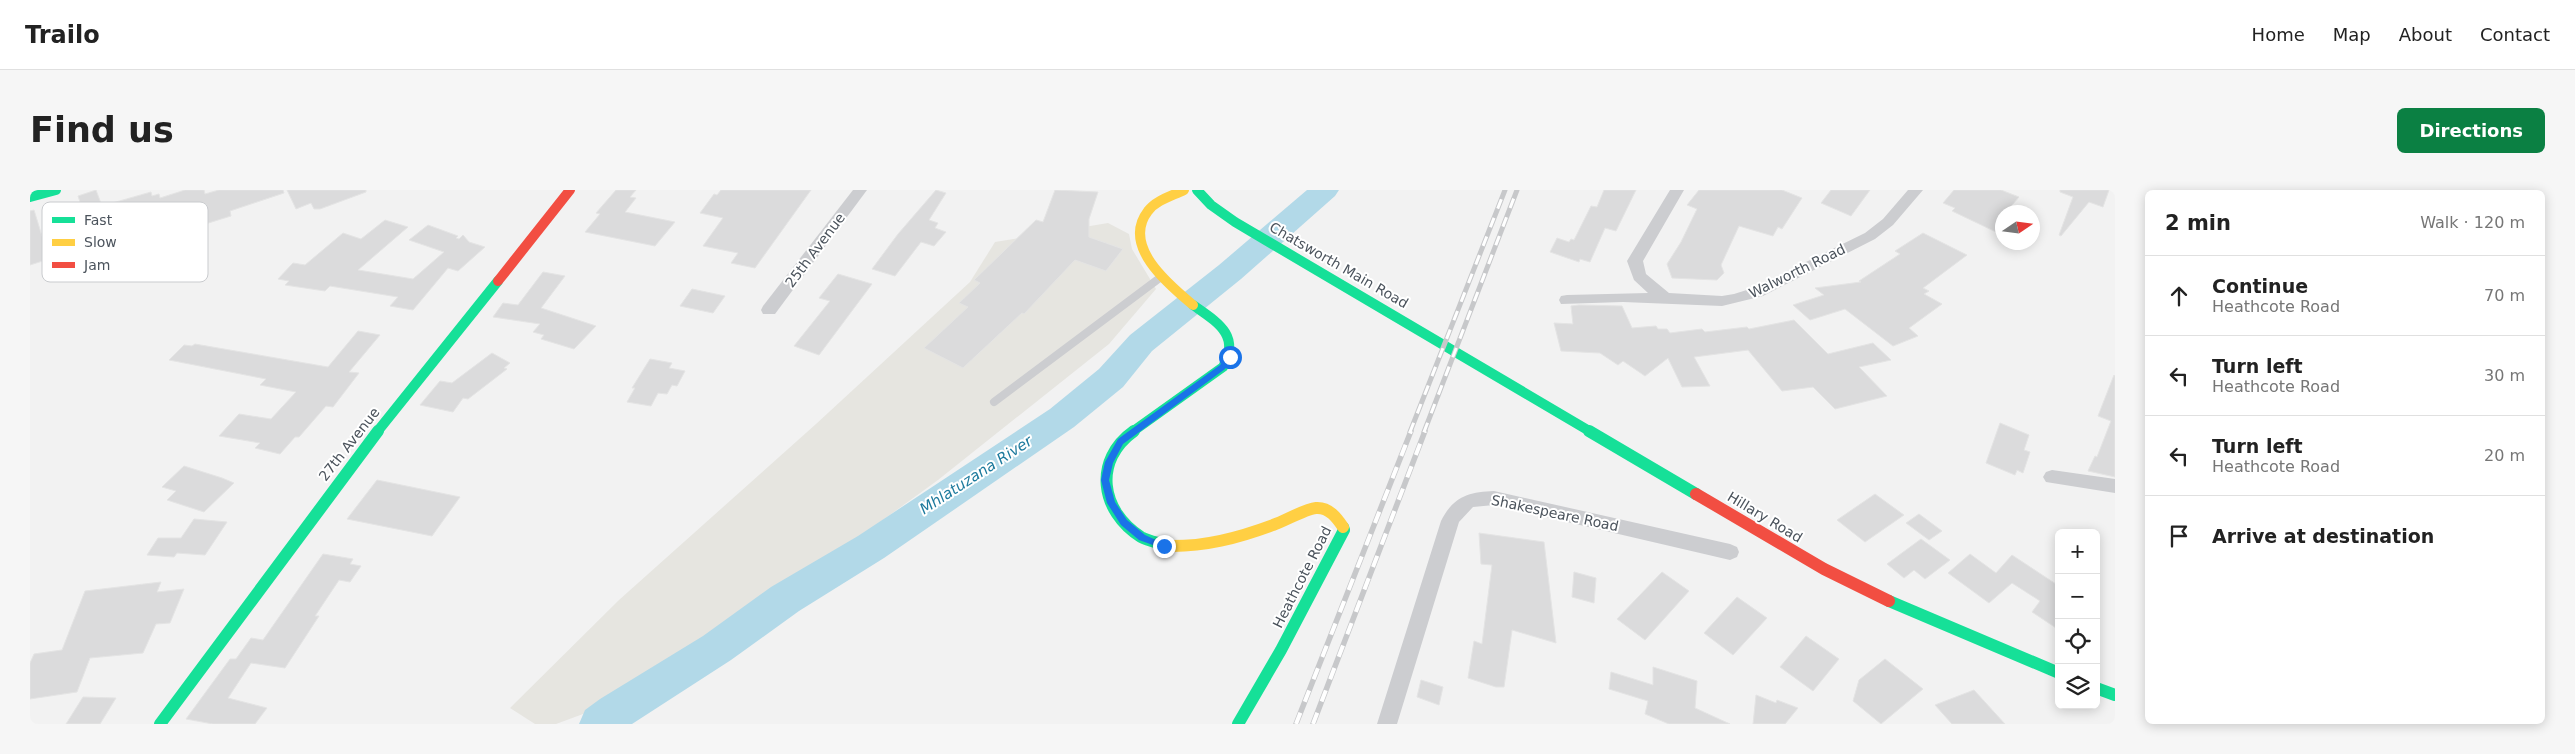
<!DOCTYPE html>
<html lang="en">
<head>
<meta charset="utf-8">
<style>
  :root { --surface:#fff; --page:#f6f6f6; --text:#222; --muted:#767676; --line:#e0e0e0; --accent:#0b8043 }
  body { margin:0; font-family:"DejaVu Sans",sans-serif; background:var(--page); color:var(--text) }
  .controls { position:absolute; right:15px; bottom:15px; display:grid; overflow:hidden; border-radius:8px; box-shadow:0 2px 12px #0003 }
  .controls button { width:45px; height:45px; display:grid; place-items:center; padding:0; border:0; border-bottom:1px solid var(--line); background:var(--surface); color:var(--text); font:25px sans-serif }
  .compass { position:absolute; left:1965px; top:15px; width:45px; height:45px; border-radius:50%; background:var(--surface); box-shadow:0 2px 12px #0003; rotate:77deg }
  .stop { position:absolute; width:15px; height:15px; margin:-11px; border:4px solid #1a73e8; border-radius:50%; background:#fff }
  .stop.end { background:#1a73e8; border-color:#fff; box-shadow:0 1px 5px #0008 }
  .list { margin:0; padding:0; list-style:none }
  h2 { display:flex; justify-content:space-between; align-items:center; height:65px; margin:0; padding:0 20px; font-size:21px }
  h2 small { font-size:16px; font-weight:400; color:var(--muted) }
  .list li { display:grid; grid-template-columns:32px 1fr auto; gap:15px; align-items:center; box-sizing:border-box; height:80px; padding:0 20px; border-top:1px solid var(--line) }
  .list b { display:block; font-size:19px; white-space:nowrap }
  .list p { margin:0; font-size:16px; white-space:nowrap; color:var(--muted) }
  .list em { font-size:16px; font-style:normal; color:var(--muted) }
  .icon { flex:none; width:28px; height:28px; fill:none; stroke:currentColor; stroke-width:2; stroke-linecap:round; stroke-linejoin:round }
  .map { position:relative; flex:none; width:2085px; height:534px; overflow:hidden; border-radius:8px }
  header { display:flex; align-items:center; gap:30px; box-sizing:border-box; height:70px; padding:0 25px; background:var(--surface); border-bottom:1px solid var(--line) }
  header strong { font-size:24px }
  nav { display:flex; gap:28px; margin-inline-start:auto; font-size:18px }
  .intro { display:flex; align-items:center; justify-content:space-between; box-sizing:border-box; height:120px; padding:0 30px }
  h1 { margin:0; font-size:35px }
  .button { padding:12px 22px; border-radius:8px; background:var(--accent); color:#fff; font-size:18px; font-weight:700 }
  main { display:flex; gap:30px; padding:0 30px }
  aside { flex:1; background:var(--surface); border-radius:8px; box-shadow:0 2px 12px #0003 }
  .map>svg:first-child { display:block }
</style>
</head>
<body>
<header>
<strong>Trailo</strong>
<nav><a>Home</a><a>Map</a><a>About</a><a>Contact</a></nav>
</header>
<div class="intro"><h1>Find us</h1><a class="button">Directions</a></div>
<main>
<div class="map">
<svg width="2085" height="534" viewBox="0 0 2085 534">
  <rect width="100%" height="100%" fill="#f2f2f2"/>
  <!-- commercial -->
  <polygon fill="#e6e5e0" points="1078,33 1099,44 1102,59 1126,99 1079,154 908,290 733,417 591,510 526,534 505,534 480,518 589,410 786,234 940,92 965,52"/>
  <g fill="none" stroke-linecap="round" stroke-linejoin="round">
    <!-- river -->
    <polygon fill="#b2d9e8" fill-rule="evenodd" points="1277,0 1309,0 1305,6 1211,89 1122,161 1093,197 1044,237 854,368 769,421 701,470 602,534 549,534 555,520 570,509 673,446 741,397 828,346 1020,219 1069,179 1100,145 1189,75"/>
  </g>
  <!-- building -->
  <g fill="#dbdbdc" stroke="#e4e4e4">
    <polygon points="66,0 72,16 121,2 122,6 129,4 130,8 155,0 174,0 175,4 189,0 253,0 254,3 200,21 201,26 143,44 139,27 90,43 88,34 79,37 78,31 46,42 36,19 51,15 48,6"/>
    <polygon points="257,0 336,0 336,2 290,19 284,19 281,13 266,19"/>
    <polygon points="586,0 606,0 600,7 606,8 595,22 645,32 625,56 555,42 570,24 566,23"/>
    <polygon points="691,0 781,0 725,78 701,73 708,63 673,56 693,28 670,23 684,4 687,5"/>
    <polygon points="906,0 916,3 899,30 908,33 905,38 916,42 904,56 891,52 865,86 842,79 868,44"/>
    <polygon points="1025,0 1068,2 1059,29 1059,47 1093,59 1076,81 1045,70 994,124 992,123 933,178 894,158 938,117 929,113 950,93 944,90 1006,30 1013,32"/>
    <polygon points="1574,0 1606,0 1586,41 1575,38 1560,72 1550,69 1549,72 1520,62 1527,48 1539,52 1541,49 1544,50 1561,16 1567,17"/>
    <polygon points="1669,0 1752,0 1772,8 1752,39 1748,37 1743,46 1709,36 1691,75 1694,83 1687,90 1642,88 1637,74 1651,52 1667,19 1657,15"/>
    <polygon points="1801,0 1840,0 1821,26 1791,13"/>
    <polygon points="1924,0 1971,0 1989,7 1976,22 1972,22 1972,34 1966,42 1922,21 1925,18 1913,13"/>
    <polygon points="2030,0 2079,0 2073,17 2059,12 2031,46 2029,45 2043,7 2030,2"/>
    <polygon points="4,20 19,69 0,75 0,21"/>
    <polygon points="355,30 378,37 328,80 383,89 414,62 379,50 398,35 428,46 426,48 429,49 433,45 439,52 455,57 428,81 418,78 383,120 360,116 368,107 300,96 295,101 255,95 259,91 248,89 263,73 275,75 313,43 331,49"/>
    <polygon points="1893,43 1937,65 1893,98 1899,101 1894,104 1912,114 1879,138 1888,146 1863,156 1815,119 1780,130 1763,115 1794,105 1785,98 1831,92 1829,91 1870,64 1865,61"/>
    <polygon points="513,82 535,86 511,118 566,136 544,159 511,149 514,145 503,142 510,134 463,127 473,113 488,115"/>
    <polygon points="808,84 842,94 789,165 764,156 800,111 789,108"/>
    <polygon points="662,99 695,106 683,123 650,116"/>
    <polygon points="1549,115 1592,116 1602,138 1626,136 1628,139 1637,139 1640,143 1672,139 1675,142 1717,137 1719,139 1764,130 1798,164 1843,153 1861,170 1829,177 1857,206 1805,219 1783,197 1752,201 1718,160 1664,167 1680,196 1652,197 1638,168 1615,186 1593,171 1588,175 1570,163 1531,161 1524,133 1543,134 1541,116"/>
    <polygon points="328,141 350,145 319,182 329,183 303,217 296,216 269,247 265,247 250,264 225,258 230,253 189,246 209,224 241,229 266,202 230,195 236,189 139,170 154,155 162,156 165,154 298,177"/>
    <polygon points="462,163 480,173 474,178 477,179 438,209 433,208 423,222 390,215 410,191 422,193"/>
    <polygon points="620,169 642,173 639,178 655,181 647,196 642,195 637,204 628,203 621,216 597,212 605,198 602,198"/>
    <polygon points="2084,185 2085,186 2085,287 2058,281 2065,266 2067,267 2081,231 2068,226"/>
    <polygon points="1970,233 1999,245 1994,260 2000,262 1993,283 1987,280 1985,285 1956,273"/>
    <polygon points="154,276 192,288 204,293 174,322 137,310 146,301 132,297"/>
    <polygon points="347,290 430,307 402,346 317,329"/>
    <polygon points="1845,304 1874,325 1835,352 1807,330"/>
    <polygon points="1889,324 1912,341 1899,350 1876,333"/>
    <polygon points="164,329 197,332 175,365 147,363 144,367 117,365 128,348 151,348"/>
    <polygon points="1449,343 1514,352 1526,453 1482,440 1474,497 1466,497 1438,488 1444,451 1452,454 1462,375 1451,374"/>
    <polygon points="1891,349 1920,370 1895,389 1884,380 1874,388 1857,374"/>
    <polygon points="293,364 323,369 320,374 331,376 320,392 309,390 285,426 289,426 255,478 221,473 198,508 237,518 225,534 183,534 156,529 200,469 206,469 221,448 233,450"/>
    <polygon points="1940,364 1966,383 1982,365 2029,396 2029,440 2002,422 2010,411 1982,393 1959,413 1918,383"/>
    <polygon points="1544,382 1566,388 1564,413 1542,407"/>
    <polygon points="1632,382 1659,401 1615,450 1587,429"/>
    <polygon points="131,392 127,402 154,399 140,433 126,434 113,463 60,468 47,502 0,509 0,473 4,464 32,460 55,401"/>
    <polygon points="1707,407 1737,428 1703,465 1674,443"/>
    <polygon points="1776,446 1809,469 1783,501 1750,477"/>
    <polygon points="1855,469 1893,499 1851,534 1823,511 1829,490"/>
    <polygon points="1623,477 1667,491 1665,518 1700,534 1639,534 1615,524 1618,511 1579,499 1581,482 1623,495"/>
    <polygon points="1391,490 1413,497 1409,515 1387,507"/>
    <polygon points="1944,500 1975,534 1922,534 1905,515"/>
    <polygon points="1726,505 1746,513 1747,510 1768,518 1755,534 1723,534"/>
    <polygon points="53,507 86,508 70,534 36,534"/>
  </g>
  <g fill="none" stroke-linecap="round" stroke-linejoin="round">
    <!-- lane -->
    <polyline stroke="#cccdd0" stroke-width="8" points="964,212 1131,87"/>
    <!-- street -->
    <g fill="#cccdd0" fill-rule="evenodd">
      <polygon points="823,0 837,0 745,124 733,124 731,120 733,116"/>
      <polygon points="1640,0 1654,0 1613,71 1616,84 1639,103 1692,106 1704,104 1723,98 1835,43 1853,29 1878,0 1893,0 1863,35 1845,49 1733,106 1692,116 1593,112 1531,114 1529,110 1531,106 1537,105 1618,103 1604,90 1597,71"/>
      <polygon points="2022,280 2085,289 2085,303 2016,292 2013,287 2016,282"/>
      <path d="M1464 301 1700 354 1707 357 1709 362 1707 367 1700 370 1464 315 1443 317 1429 332 1367 534H1347L1411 331C1423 307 1438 302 1464 301Z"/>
    </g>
    <!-- fast-far1 -->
    <g stroke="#16e098" stroke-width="10">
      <polyline points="1167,0 1181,15 1205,32 1561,242"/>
      <polyline points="0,7 26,0"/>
      <polyline points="347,242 468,91"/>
      <path d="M1102 242 1193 177C1211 145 1187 132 1163 115"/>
    </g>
    <!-- fast -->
    <g stroke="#16e098" stroke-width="12">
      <path d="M1104 241C1063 270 1070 321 1111 347 1119 351 1129 353 1137 356"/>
      <polyline points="1559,241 1666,304"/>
      <polyline points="1859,411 2029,483"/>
      <polyline points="2066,498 2085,505"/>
      <polyline points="130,534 348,241"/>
      <polyline points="1208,534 1251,460 1314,340 1313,337"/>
    </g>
    <!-- slow-far1 -->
    <path stroke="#ffcf43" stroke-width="10" d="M1154 0C1142 6 1126 10 1118 21 1091 56 1139 95 1163 115"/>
    <!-- slow -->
    <path stroke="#ffcf43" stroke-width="12" d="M1137 356C1174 357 1208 348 1243 335 1255 331 1275 319 1286 318 1299 317 1307 328 1313 337"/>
    <!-- jam-far1 -->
    <polyline stroke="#f24e42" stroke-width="10" points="468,91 540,0"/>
    <!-- jam -->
    <polyline stroke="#f24e42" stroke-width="12" points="1666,304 1794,379 1859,411"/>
    <!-- rail-far1 casing -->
    <g stroke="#c7c8ca" stroke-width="5">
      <g id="rail-far1">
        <polyline points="1380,242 1475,0"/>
        <polyline points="1394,242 1487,0"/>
      </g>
    </g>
    <!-- rail casing -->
    <g stroke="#c7c8ca" stroke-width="5.5">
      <g id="rail">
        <polyline points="1266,534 1381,241"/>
        <polyline points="1283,534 1395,241"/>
      </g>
    </g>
    <!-- rail-far1 -->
    <use href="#rail-far1" stroke="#fff" stroke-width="3" stroke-dasharray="10" stroke-linecap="butt"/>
    <!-- rail -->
    <use href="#rail" stroke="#fff" stroke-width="4" stroke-dasharray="12" stroke-linecap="butt"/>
  </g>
  <!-- route -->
  <polygon fill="#1a73e8" points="1197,165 1204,167 1195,179 1093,254 1083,273 1079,290 1085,312 1097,330 1115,345 1139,356 1134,359 1109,350 1091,335 1077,313 1071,290 1075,272 1088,249 1190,175"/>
  <g text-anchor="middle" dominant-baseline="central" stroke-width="4" stroke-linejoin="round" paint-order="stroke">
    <!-- street labels -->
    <g font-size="14" fill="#4b535c" stroke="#fff">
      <text transform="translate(785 60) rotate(-53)">25th Avenue</text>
      <text transform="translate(1309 75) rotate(30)">Chatsworth Main Road</text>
      <text transform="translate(1767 81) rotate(-26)">Walworth Road</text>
      <text transform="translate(319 254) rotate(-52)">27th Avenue</text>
      <text transform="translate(1525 323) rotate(12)">Shakespeare Road</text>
      <text transform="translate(1735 327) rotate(31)">Hillary Road</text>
      <text transform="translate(1272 387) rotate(-63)">Heathcote Road</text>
    </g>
    <!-- water labels -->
    <g font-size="15" font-style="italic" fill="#1d7a9d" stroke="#fff">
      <text transform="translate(946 285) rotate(-33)">Mhlatuzana River</text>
    </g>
  </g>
  <!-- legend -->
  <rect x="12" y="12" width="166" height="80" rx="8" fill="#fff" stroke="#c9cbce" stroke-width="1"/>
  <rect x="22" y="27" width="23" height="6" fill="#16e098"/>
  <rect x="22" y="49" width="23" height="7" fill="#ffcf43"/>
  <rect x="22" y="72" width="23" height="6" fill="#f24e42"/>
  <g font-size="14" fill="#4b535c">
    <text x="54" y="35">Fast</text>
    <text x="54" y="57">Slow</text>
    <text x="54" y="80">Jam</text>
  </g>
</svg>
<div class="controls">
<button>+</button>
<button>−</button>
<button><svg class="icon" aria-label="locate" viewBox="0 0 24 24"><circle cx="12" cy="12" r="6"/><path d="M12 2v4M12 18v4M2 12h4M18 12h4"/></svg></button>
<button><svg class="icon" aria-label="layers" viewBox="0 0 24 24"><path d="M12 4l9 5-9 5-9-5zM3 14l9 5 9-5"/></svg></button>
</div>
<svg class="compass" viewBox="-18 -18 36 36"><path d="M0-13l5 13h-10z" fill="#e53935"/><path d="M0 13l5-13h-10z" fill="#767676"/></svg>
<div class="stop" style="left:1200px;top:167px"></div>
<div class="stop end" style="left:1134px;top:356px"></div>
</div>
<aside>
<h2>2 min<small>Walk · 120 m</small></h2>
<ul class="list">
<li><svg class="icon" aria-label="ahead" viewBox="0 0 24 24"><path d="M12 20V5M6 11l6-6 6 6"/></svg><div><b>Continue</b><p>Heathcote Road</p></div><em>70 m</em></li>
<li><svg class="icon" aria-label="left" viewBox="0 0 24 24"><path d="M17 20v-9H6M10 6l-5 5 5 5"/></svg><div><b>Turn left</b><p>Heathcote Road</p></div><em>30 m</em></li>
<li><svg class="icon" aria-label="left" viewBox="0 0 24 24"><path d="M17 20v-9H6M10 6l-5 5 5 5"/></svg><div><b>Turn left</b><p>Heathcote Road</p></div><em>20 m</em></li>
<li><svg class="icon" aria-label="arrive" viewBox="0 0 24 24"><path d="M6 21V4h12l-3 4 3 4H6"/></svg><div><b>Arrive at destination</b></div></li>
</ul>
</aside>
</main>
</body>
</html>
